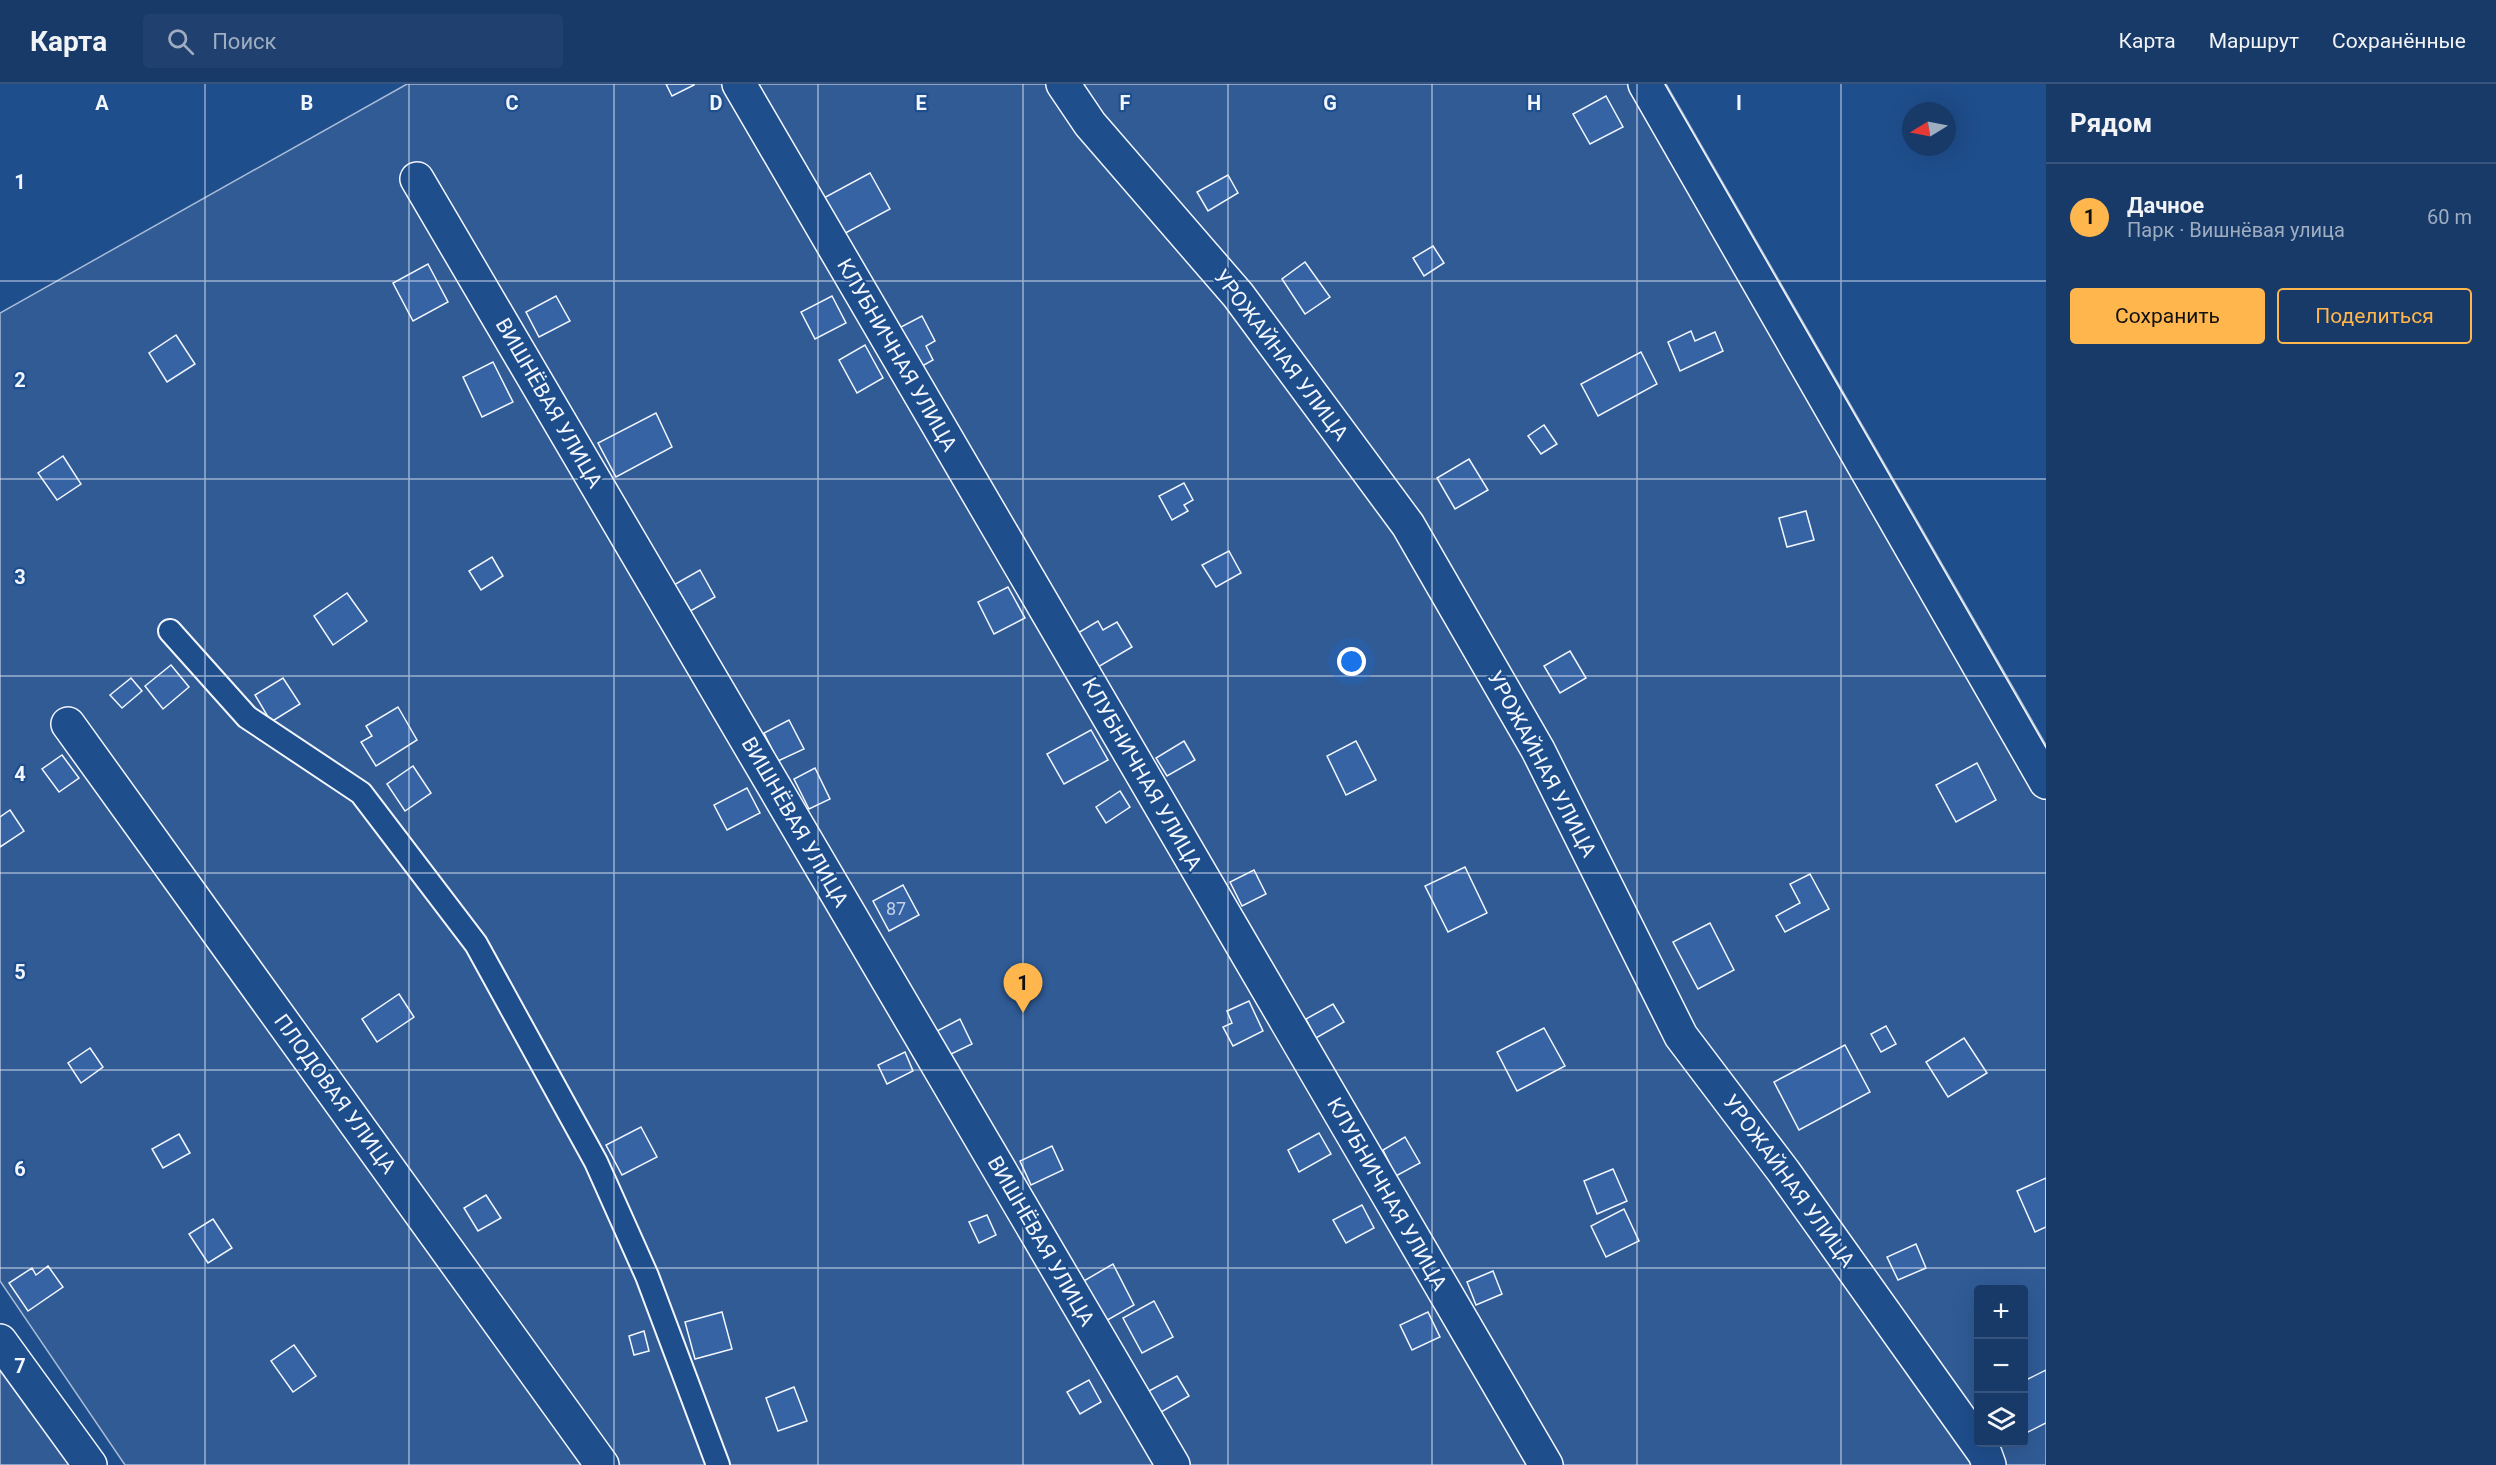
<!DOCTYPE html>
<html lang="ru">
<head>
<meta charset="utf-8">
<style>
  :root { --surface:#173a69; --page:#20416f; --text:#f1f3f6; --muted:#9eadc0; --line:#36547d; --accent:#ffb74d }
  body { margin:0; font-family:Roboto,sans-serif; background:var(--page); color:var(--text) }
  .controls { position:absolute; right:18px; bottom:18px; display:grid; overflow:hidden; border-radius:6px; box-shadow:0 6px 24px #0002 }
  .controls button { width:54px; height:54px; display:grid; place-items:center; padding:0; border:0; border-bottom:2px solid var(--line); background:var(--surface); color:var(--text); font:30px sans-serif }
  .compass { position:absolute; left:1902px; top:18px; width:54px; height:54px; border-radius:50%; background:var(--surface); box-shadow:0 6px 24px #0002; rotate:260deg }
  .you { position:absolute; left:1352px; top:578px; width:21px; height:21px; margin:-15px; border:4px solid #fff; border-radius:50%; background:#1a73e8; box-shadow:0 0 0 9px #1a73e833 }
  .badge { display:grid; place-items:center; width:39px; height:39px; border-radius:50%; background:var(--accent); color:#111; font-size:20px; font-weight:700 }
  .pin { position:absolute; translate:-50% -50px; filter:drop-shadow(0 2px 3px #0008) }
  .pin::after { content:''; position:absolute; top:32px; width:21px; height:18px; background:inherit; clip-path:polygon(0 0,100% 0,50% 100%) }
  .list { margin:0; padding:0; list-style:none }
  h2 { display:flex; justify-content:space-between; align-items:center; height:78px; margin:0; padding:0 24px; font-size:26px }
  h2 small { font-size:20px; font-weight:400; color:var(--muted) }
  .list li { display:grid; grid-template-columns:39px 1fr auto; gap:18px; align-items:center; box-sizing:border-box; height:108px; padding:0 24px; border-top:2px solid var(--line) }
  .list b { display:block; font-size:22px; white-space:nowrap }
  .list p { margin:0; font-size:20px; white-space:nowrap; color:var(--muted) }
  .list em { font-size:20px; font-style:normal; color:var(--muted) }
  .actions { display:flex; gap:12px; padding:18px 24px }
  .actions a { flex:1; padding:14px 0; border:2px solid var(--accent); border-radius:6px; text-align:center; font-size:21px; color:var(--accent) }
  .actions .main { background:var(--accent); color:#111 }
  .icon { flex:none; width:33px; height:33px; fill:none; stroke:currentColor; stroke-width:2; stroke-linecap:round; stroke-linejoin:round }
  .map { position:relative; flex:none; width:2046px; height:1381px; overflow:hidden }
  header { display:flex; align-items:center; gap:36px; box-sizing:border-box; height:84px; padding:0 30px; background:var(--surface); border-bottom:2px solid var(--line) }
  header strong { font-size:28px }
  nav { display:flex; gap:33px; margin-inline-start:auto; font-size:21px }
  .search { width:420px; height:54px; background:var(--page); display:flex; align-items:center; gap:15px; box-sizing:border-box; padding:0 21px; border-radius:6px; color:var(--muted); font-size:22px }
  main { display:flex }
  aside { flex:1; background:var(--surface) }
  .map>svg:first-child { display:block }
</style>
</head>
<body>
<header>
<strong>Карта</strong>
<div class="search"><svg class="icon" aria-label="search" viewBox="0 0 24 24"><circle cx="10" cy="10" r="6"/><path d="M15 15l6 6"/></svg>Поиск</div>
<nav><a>Карта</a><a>Маршрут</a><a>Сохранённые</a></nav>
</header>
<main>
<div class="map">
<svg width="2046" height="1381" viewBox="0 0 2046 1381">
  <rect width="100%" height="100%" fill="#1f4e8c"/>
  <!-- built -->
  <g fill="#305b95" stroke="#a8bbd7" stroke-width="1.5" fill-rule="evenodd">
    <path d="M407 0H1666L2046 661V1381H125L0 1197V229ZM1978 1206H2024V1358H1978Z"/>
    <polygon points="0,1271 76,1381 0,1381"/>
  </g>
  <!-- building -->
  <g fill="#3563a3" stroke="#f2f6ff" stroke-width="1.5">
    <polygon points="666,0 694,0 694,1 672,12"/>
    <polygon points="1606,12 1623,43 1590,60 1573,30"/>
    <polygon points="870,89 890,125 840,152 820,116"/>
    <polygon points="1228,91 1238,109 1208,127 1197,108"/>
    <polygon points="1433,162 1444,179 1424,192 1413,174"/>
    <polygon points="1305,178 1330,213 1305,230 1282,195"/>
    <polygon points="428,180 448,218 413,237 393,199"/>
    <polygon points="556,212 570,237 539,253 526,228"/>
    <polygon points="832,212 846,239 815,255 801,228"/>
    <polygon points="922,232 935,257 926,262 933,276 917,285 897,245"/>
    <polygon points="1691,247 1695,257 1715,248 1723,267 1680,287 1668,258"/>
    <polygon points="176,251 195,280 167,298 149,269"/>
    <polygon points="865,261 883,294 857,309 839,276"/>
    <polygon points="1641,268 1657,300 1598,332 1581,300"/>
    <polygon points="493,278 513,318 482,333 463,293"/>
    <polygon points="656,329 672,363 616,393 598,359"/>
    <polygon points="1544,341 1557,360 1541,370 1528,352"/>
    <polygon points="63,372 81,400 57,416 38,389"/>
    <polygon points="1469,375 1488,406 1455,425 1437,394"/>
    <polygon points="1184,399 1193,416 1184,421 1188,427 1172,436 1159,412"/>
    <polygon points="1806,427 1814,456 1787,463 1779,434"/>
    <polygon points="1229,467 1241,489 1216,503 1202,481"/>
    <polygon points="492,473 503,492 481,506 469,487"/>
    <polygon points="700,486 715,513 687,529 672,502"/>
    <polygon points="1008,503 1025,534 994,550 978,518"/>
    <polygon points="347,509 367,537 333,561 314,532"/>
    <polygon points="1098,537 1103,546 1117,538 1132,563 1098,583 1078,549"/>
    <polygon points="1570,567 1586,594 1560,609 1544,582"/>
    <polygon points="171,581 189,603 163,625 145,602"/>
    <polygon points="131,594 142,607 122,624 110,611"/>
    <polygon points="283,594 300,620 271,638 255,611"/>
    <polygon points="398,623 417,656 376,682 361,658 372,652 366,642"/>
    <polygon points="789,636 804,665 778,677 764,649"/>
    <polygon points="1091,646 1108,676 1064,700 1047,670"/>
    <polygon points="1184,657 1195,676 1167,692 1156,674"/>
    <polygon points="1356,657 1376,696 1346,711 1327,672"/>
    <polygon points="62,671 79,694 59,708 42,685"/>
    <polygon points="1977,679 1996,716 1956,738 1936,701"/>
    <polygon points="413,682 431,709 405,727 387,700"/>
    <polygon points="815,684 830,715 809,725 794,695"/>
    <polygon points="747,704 760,729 727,746 714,721"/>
    <polygon points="1120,707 1130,723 1106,739 1096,723"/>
    <polygon points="10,726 24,747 0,763 0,733"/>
    <polygon points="1465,783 1487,829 1448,848 1425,802"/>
    <polygon points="1254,786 1266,810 1242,822 1230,798"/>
    <polygon points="1810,790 1829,825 1785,848 1776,832 1800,819 1790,800"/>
    <polygon points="903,801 919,831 889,847 873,817"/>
    <polygon points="1710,839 1734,886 1698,905 1673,858"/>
    <polygon points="399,910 414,933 377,958 362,935"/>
    <polygon points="1249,917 1263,947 1233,962 1223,943 1232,939 1227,927"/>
    <polygon points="1333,920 1344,938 1316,954 1306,935"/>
    <polygon points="960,935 972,960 949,971 937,947"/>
    <polygon points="1886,942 1896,960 1881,968 1871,950"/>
    <polygon points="1544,944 1565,982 1517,1007 1497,968"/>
    <polygon points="1964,954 1987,989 1948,1013 1926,978"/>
    <polygon points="1845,961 1870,1008 1799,1046 1774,998"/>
    <polygon points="90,964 103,983 81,999 68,979"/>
    <polygon points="905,968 913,987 887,1000 878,981"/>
    <polygon points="641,1043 657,1073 622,1091 606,1061"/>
    <polygon points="1319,1049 1331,1070 1299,1088 1288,1066"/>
    <polygon points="179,1050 190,1069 163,1084 152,1065"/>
    <polygon points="1405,1053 1420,1079 1396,1092 1383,1066"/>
    <polygon points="1052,1062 1063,1086 1031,1101 1020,1077"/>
    <polygon points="1613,1085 1627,1117 1597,1130 1584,1097"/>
    <polygon points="2046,1094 2046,1143 2035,1148 2017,1107"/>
    <polygon points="486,1111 501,1134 478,1147 464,1124"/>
    <polygon points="1362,1121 1374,1144 1346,1159 1333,1136"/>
    <polygon points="1624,1125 1639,1157 1606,1173 1591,1142"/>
    <polygon points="987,1131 996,1151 979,1159 969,1138"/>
    <polygon points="213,1135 232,1164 208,1179 189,1150"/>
    <polygon points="1916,1160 1926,1184 1898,1196 1887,1173"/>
    <polygon points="1113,1180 1134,1221 1104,1238 1082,1198"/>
    <polygon points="48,1182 63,1203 28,1227 9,1199 32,1184 36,1191"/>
    <polygon points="1493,1187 1502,1210 1476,1221 1467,1198"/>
    <polygon points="1154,1217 1173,1253 1142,1269 1123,1234"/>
    <polygon points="722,1228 732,1265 695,1275 685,1238"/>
    <polygon points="1428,1228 1440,1253 1412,1266 1400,1241"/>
    <polygon points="644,1247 649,1267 634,1271 629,1252"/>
    <polygon points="294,1261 316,1292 293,1308 271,1277"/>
    <polygon points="2046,1286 2046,1339 2024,1350 2024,1308 2026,1307 2024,1297"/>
    <polygon points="1177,1292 1189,1312 1156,1331 1145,1309"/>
    <polygon points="1089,1296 1101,1318 1080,1330 1067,1308"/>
    <polygon points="794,1303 807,1337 778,1347 766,1314"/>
  </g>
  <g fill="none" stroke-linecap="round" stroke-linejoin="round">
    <!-- lane casing -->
    <g stroke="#f2f6ff" stroke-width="26">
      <polyline id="lane" points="170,547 247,633 361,709 476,860 596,1078 647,1192 718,1381"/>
    </g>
    <!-- street casing -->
    <g stroke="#f2f6ff" stroke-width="36">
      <g id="street">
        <polyline points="739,0 1546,1381"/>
        <polyline points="1063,0 1090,40 1238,211 1408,441 1538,666 1681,952 1784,1088 1985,1370 1989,1381"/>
        <polyline points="1645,0 2046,698"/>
        <polyline points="417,95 1173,1381"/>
        <polyline points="68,640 602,1381"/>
        <polyline points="0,1257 90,1381"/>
      </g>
    </g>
    <!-- lane -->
    <use href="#lane" stroke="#1f4e8c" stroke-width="22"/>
    <!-- street -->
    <use href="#street" stroke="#1f4e8c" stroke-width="33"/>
  </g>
  <!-- grid -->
  <path fill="none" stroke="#f2f6ff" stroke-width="1.5" stroke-opacity="0.55" d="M205 0V1381M409 0V1381M614 0V1381M818 0V1381M1023 0V1381M1228 0V1381M1432 0V1381M1637 0V1381M1841 0V1381M0 197H2046M0 395H2046M0 592H2046M0 789H2046M0 986H2046M0 1184H2046"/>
  <g text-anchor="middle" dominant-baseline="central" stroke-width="4.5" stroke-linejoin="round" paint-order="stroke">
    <!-- number labels -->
    <g font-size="18" fill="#c3d1e8">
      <text x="896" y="824">87</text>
    </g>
    <!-- street labels -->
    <g font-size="21" fill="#f2f6ff" stroke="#1f4e8c">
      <text transform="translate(897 271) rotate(60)">КЛУБНИЧНАЯ УЛИЦА</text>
      <text transform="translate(1281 271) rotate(53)">УРОЖАЙНАЯ УЛИЦА</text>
      <text transform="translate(549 319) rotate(60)">ВИШНЁВАЯ УЛИЦА</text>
      <text transform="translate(1542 680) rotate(62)">УРОЖАЙНАЯ УЛИЦА</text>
      <text transform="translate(1142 690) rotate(60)">КЛУБНИЧНАЯ УЛИЦА</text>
      <text transform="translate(795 738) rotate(60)">ВИШНЁВАЯ УЛИЦА</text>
      <text transform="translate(335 1010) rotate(54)">ПЛОДОВАЯ УЛИЦА</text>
      <text transform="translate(1789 1097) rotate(54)">УРОЖАЙНАЯ УЛИЦА</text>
      <text transform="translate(1387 1110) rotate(60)">КЛУБНИЧНАЯ УЛИЦА</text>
      <text transform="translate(1041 1157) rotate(60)">ВИШНЁВАЯ УЛИЦА</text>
    </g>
  </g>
  <g font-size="20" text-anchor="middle" font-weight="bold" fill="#f2f6ff" stroke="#1f4e8c" stroke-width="4.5" stroke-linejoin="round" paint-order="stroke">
    <text x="102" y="26">A</text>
    <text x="307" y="26">B</text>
    <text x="512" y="26">C</text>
    <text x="716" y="26">D</text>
    <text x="921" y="26">E</text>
    <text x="1125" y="26">F</text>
    <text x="1330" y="26">G</text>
    <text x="1534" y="26">H</text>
    <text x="1739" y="26">I</text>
    <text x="20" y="105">1</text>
    <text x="20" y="303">2</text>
    <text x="20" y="500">3</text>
    <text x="20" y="697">4</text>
    <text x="20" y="895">5</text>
    <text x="20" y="1092">6</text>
    <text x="20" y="1289">7</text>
  </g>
</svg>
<div class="controls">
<button>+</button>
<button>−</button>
<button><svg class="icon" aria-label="layers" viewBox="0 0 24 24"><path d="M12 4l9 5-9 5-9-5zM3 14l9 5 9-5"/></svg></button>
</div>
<svg class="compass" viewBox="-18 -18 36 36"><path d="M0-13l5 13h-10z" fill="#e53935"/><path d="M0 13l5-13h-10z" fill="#9eadc0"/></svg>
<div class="you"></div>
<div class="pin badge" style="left:1023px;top:929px">1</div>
</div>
<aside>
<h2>Рядом<small></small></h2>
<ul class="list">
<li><span class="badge">1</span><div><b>Дачное</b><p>Парк · Вишнёвая улица</p></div><em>60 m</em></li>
</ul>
<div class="actions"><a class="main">Сохранить</a><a>Поделиться</a></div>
</aside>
</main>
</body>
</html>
